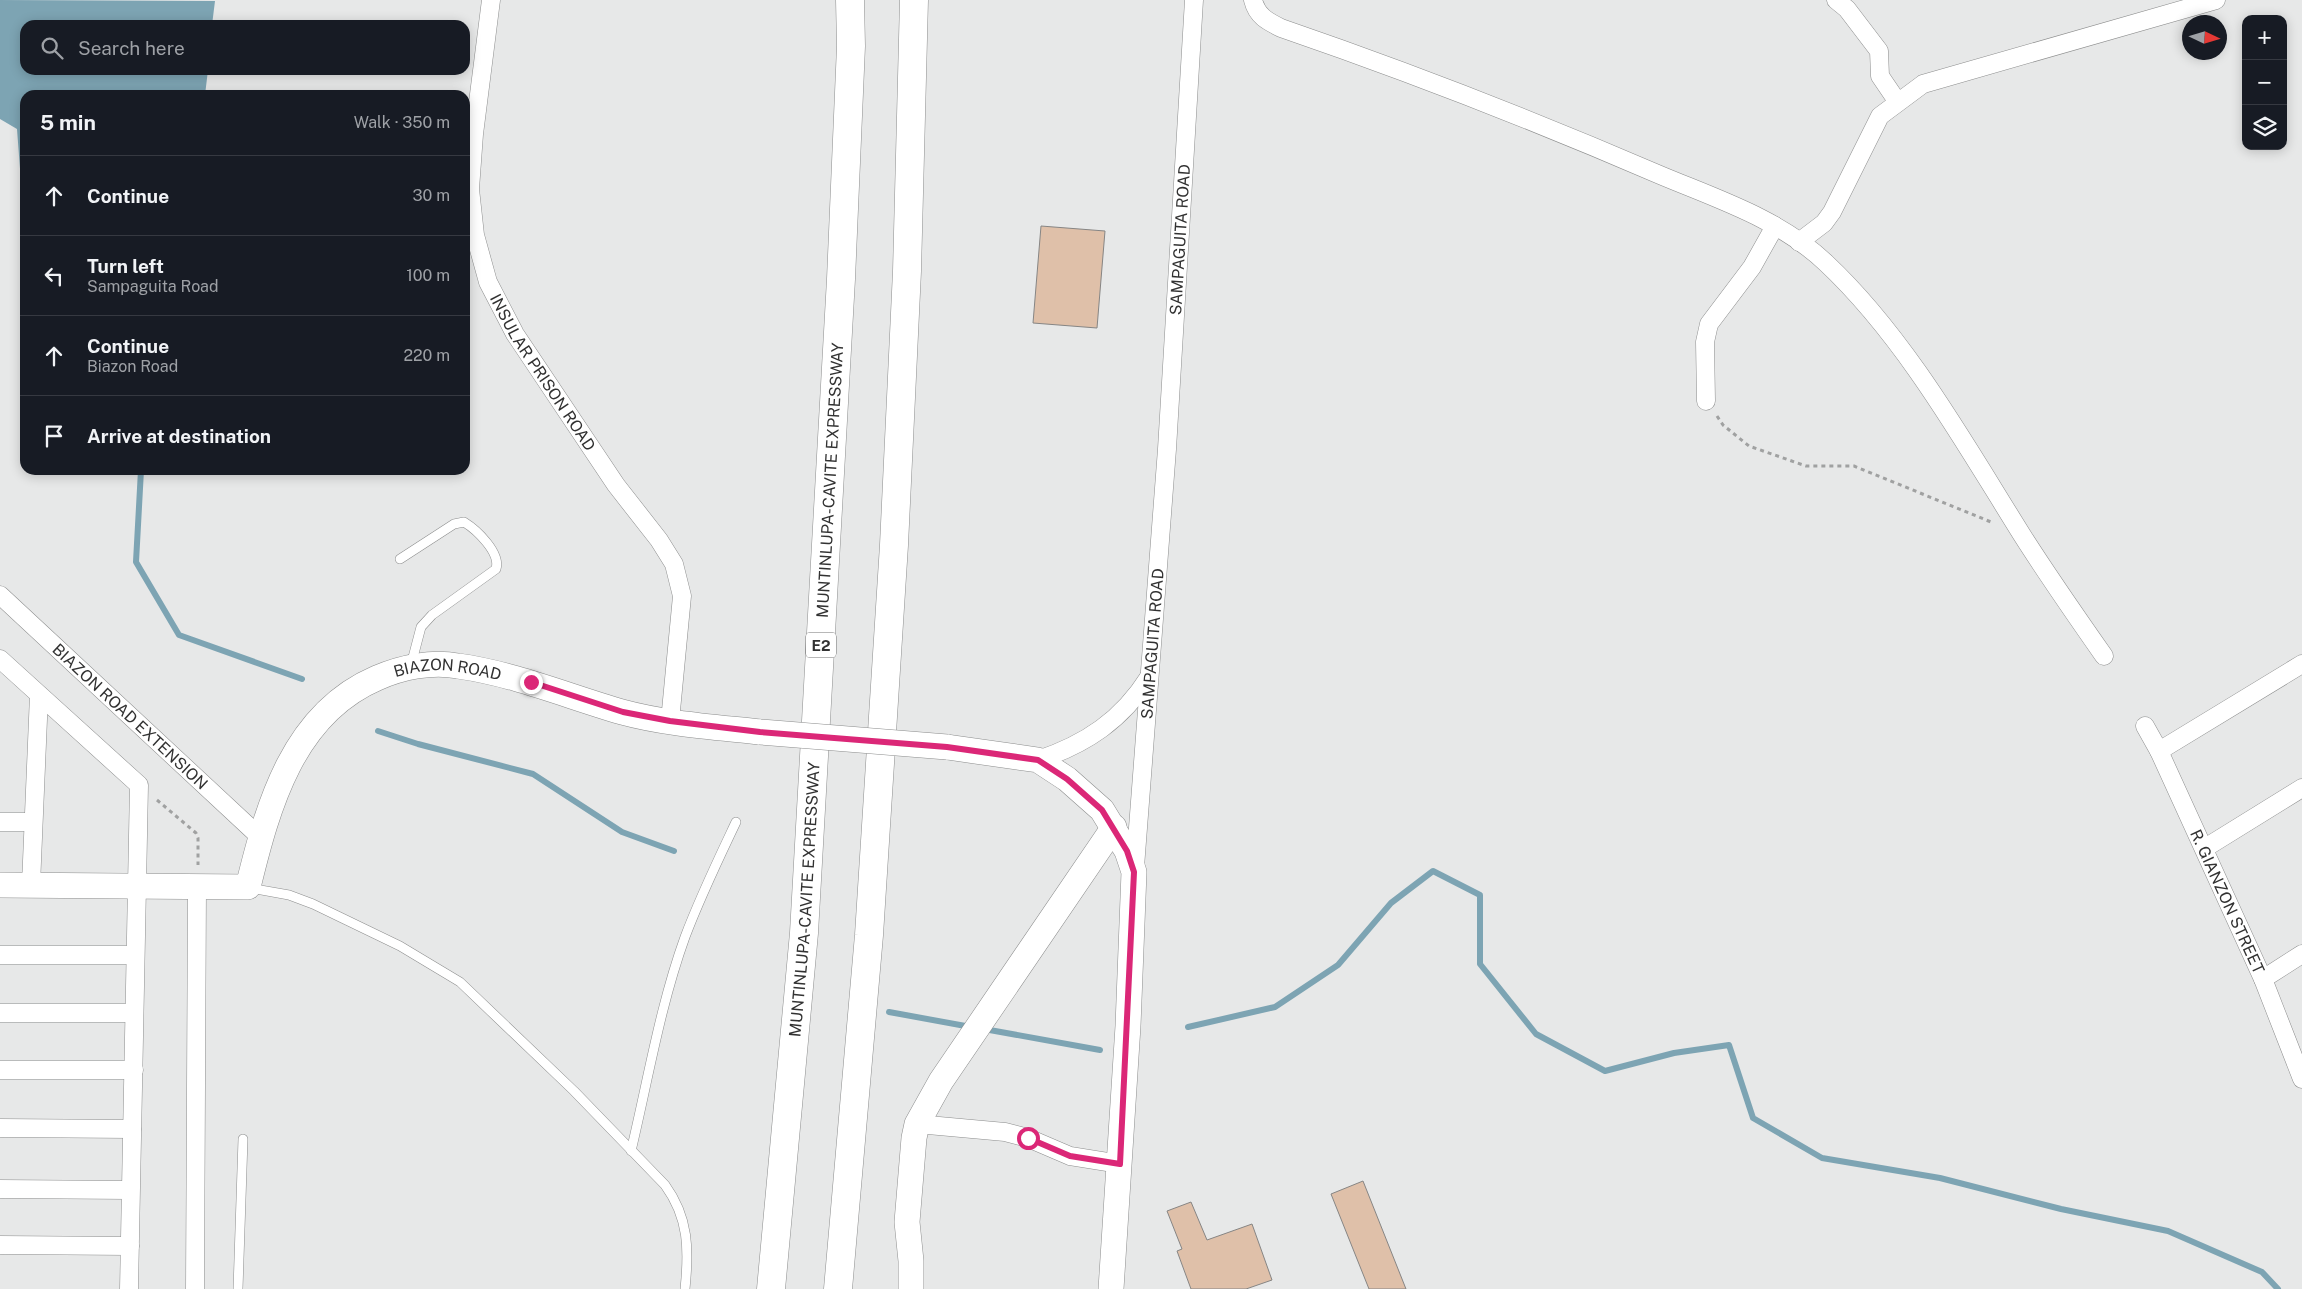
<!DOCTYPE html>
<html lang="en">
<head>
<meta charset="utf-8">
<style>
  :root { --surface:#171b24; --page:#20242c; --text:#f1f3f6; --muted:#9ea1a6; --line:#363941 }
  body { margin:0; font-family:"Public Sans",sans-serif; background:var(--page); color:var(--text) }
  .controls { position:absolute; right:15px; top:15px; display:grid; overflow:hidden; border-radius:10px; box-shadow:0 2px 12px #0003 }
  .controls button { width:45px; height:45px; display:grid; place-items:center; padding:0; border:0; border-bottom:1px solid var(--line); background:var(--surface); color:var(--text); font:25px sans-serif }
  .compass { position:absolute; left:2182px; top:15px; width:45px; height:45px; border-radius:50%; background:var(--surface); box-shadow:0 2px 12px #0003; rotate:94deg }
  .stop { position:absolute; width:15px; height:15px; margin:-11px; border:4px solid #db2777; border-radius:50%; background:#fff }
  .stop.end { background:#db2777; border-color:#fff; box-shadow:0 1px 5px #0008 }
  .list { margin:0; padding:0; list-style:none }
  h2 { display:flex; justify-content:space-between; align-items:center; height:65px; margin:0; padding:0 20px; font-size:21px }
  h2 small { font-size:16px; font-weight:400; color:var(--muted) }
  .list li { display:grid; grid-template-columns:32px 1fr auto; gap:15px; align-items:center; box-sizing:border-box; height:80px; padding:0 20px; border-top:1px solid var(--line) }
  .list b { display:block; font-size:19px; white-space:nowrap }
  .list p { margin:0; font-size:16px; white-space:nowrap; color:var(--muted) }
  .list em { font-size:16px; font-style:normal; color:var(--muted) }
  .icon { flex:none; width:28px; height:28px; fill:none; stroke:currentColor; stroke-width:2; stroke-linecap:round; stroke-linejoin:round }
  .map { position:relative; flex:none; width:2302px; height:1289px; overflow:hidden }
  .search { position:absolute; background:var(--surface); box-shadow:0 2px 12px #0003; left:20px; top:20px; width:450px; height:55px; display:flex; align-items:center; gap:12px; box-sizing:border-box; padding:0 18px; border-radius:15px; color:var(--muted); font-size:19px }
  .panel { position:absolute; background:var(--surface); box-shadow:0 2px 12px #0003; left:20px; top:90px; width:450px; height:385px; border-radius:15px }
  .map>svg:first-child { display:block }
</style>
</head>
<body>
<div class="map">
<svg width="2302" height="1289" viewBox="0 0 2302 1289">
  <rect width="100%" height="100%" fill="#e7e8e8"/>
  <!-- water -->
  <polygon fill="#7da4b3" points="0,0 215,1 212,25 25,25 25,70 208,70 205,95 25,95 25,235 17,129 0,119"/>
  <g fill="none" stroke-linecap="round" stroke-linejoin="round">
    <!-- stream -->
    <g stroke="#7da4b3" stroke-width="6">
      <polyline points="141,470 136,562 179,635 302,679"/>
      <polyline points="378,731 418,744 533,774 622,832 674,851"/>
      <polyline points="889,1012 971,1027"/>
      <polyline points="1188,1027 1275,1007 1338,965 1391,903 1433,871 1480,895 1480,964 1536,1034 1605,1071 1674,1053 1729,1045 1753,1118 1822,1158 1940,1178 2061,1209 2168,1231 2262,1272 2278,1289"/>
      <polyline points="984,1029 1100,1050"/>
    </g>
  </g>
  <!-- building -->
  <g fill="#dfc0a9" stroke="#868584">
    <polygon points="1041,226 1105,231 1097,328 1033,323"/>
    <polygon points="1363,1181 1406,1289 1369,1289 1331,1194"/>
    <polygon points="1191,1202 1207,1240 1252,1224 1272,1280 1246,1289 1191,1289 1177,1251 1182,1249 1167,1211"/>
  </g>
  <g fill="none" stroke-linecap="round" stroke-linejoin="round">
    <!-- lane casing -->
    <g stroke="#8c8d8d" stroke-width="10">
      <g id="lane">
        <path d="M400 559 454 524 464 522C477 530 501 553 496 569L432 615 421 627 411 665"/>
        <path d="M250 888 289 895 313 904 400 946 460 982 574 1091 665 1185C689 1218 689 1250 685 1289"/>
        <path d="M631 1151C648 1080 660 1006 685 937 700 897 718 860 736 822"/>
        <polyline points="238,1289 243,1139"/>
      </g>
    </g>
    <!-- street casing -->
    <g stroke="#8c8d8d" stroke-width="19">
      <g id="street">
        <path id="s1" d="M491 0 474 134 470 189 475 235 488 282 515 334 616 485 659 540 674 564 682 596 670 721"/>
        <path d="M1253 0C1257 16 1267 21 1281 28 1409 72 1535 121 1660 175 1717 199 1780 219 1826 263 1905 337 1965 444 2022 535 2048 576 2076 616 2104 656"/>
        <polyline points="1836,0 1847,9 1879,51 1880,76 1897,101"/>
        <polyline points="1799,242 1824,223 1832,212 1880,116 1923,84 2216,0"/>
        <polyline points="1706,401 1705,342 1709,324 1752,267 1775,226"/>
        <path id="s2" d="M0 595 260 837"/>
        <polyline points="0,659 139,785 129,1289"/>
        <path id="s3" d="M2145 726 2159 751 2263 979 2302 1079"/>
        <polyline points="2159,751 2302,664"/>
        <path d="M1038 760C1086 744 1122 720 1149 677"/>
        <polyline points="0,822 33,822"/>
        <polyline points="2205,848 2302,788"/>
        <path id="s4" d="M1135 867 1167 449 1194 0"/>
        <polyline points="31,885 39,695"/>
        <polyline points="0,955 135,955"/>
        <polyline points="2263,979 2302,954"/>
        <polyline points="0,1013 134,1013"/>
        <polyline points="0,1070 134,1070"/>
        <polyline points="917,1124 1005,1132 1028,1138 1070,1156 1120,1164"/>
        <polyline points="0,1128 132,1129"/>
        <polyline points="0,1189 130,1190"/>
        <polyline points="0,1245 130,1246"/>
        <polyline points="195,1289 197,886"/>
      </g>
    </g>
    <!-- secondary casing -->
    <g stroke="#8c8d8d" stroke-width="26">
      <g id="secondary">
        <polyline points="947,747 1038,760 1067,779 1102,810 1127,851 1134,872 1128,1026 1111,1289"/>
        <path id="s5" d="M0 885 248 887C268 805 293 714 377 678 402 667 432 661 458 666 515 674 567 696 622 712 666 724 714 727 760 732"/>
        <polyline points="911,1289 911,1261 907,1222 914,1138 917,1124 941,1081 1114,827"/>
      </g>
    </g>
    <!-- highway casing -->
    <g stroke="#8c8d8d" stroke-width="29">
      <g id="highway">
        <path id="s6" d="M771 1289 804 933 841 279 851 46 850 0"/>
        <polyline points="838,1289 869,935 894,545 907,271 914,0"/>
      </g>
    </g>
    <!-- path -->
    <g stroke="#a0a1a1" stroke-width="3" stroke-dasharray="4 4" stroke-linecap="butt">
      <polyline points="1717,416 1723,425 1749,446 1806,466 1854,466 1991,522"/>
      <polyline points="157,800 196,833 198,838 198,865"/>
    </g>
    <!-- lane -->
    <use href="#lane" stroke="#fff" stroke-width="9"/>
    <!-- street -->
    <use href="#street" stroke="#fff" stroke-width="18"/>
    <!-- secondary -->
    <use href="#secondary" stroke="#fff" stroke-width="25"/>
    <!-- highway -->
    <use href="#highway" stroke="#fff" stroke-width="28"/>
    <!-- secondary-bridge casing -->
    <g stroke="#8c8d8d" stroke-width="26" stroke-linecap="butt">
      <polyline id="secondary-bridge" points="760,732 947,747"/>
    </g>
    <!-- secondary-bridge -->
    <use href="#secondary-bridge" stroke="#fff" stroke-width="25"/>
  </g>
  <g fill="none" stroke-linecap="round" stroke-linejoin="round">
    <!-- route -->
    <polyline stroke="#db2777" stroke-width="6" points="531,682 623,712 670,721 760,732 947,747 1038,760 1067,779 1102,810 1127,851 1134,872 1120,1164 1070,1156 1028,1138"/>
  </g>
  <g text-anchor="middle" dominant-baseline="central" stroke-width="5" stroke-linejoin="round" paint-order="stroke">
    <!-- shield labels -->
    <rect fill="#fff" stroke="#707070" stroke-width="1" x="806" y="632.5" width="30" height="25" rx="4"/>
    <g font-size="15" font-weight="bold" fill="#323232">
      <text x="821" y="645">E2</text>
    </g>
    <!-- street labels -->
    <g font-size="16" fill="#323232" stroke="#fff">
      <text stroke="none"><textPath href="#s4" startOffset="629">SAMPAGUITA ROAD</textPath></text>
      <text stroke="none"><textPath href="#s1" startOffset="391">INSULAR PRISON ROAD</textPath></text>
      <text stroke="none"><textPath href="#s6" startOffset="811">MUNTINLUPA-CAVITE EXPRESSWAY</textPath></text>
      <text stroke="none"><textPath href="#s4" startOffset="224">SAMPAGUITA ROAD</textPath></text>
      <text stroke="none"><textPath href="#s5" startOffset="576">BIAZON ROAD</textPath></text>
      <text stroke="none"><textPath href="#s2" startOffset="178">BIAZON ROAD EXTENSION</textPath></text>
      <text stroke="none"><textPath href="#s6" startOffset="391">MUNTINLUPA-CAVITE EXPRESSWAY</textPath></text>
      <text stroke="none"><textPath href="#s3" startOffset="194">R. GIANZON STREET</textPath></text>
    </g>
  </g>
</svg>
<div class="controls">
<button>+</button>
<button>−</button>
<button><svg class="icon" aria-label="layers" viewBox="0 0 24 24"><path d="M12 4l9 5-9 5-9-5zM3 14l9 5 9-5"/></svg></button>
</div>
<svg class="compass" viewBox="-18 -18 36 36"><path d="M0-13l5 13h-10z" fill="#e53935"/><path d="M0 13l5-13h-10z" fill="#9ea1a6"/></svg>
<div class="stop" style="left:1028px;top:1138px"></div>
<div class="stop end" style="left:531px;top:682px"></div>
<div class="search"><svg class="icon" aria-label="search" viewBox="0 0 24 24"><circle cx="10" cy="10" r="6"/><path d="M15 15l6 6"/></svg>Search here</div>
<section class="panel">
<h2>5 min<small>Walk · 350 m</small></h2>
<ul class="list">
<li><svg class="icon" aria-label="ahead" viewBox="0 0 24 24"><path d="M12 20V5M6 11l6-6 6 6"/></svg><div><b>Continue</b></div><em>30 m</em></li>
<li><svg class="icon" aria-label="left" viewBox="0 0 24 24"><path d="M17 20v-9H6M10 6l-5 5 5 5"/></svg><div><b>Turn left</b><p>Sampaguita Road</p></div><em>100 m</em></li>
<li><svg class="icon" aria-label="ahead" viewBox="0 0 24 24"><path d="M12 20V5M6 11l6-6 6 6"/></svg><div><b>Continue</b><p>Biazon Road</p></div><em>220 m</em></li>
<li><svg class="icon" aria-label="arrive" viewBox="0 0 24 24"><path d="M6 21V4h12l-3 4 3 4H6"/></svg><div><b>Arrive at destination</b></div></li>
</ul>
</section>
</div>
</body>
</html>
